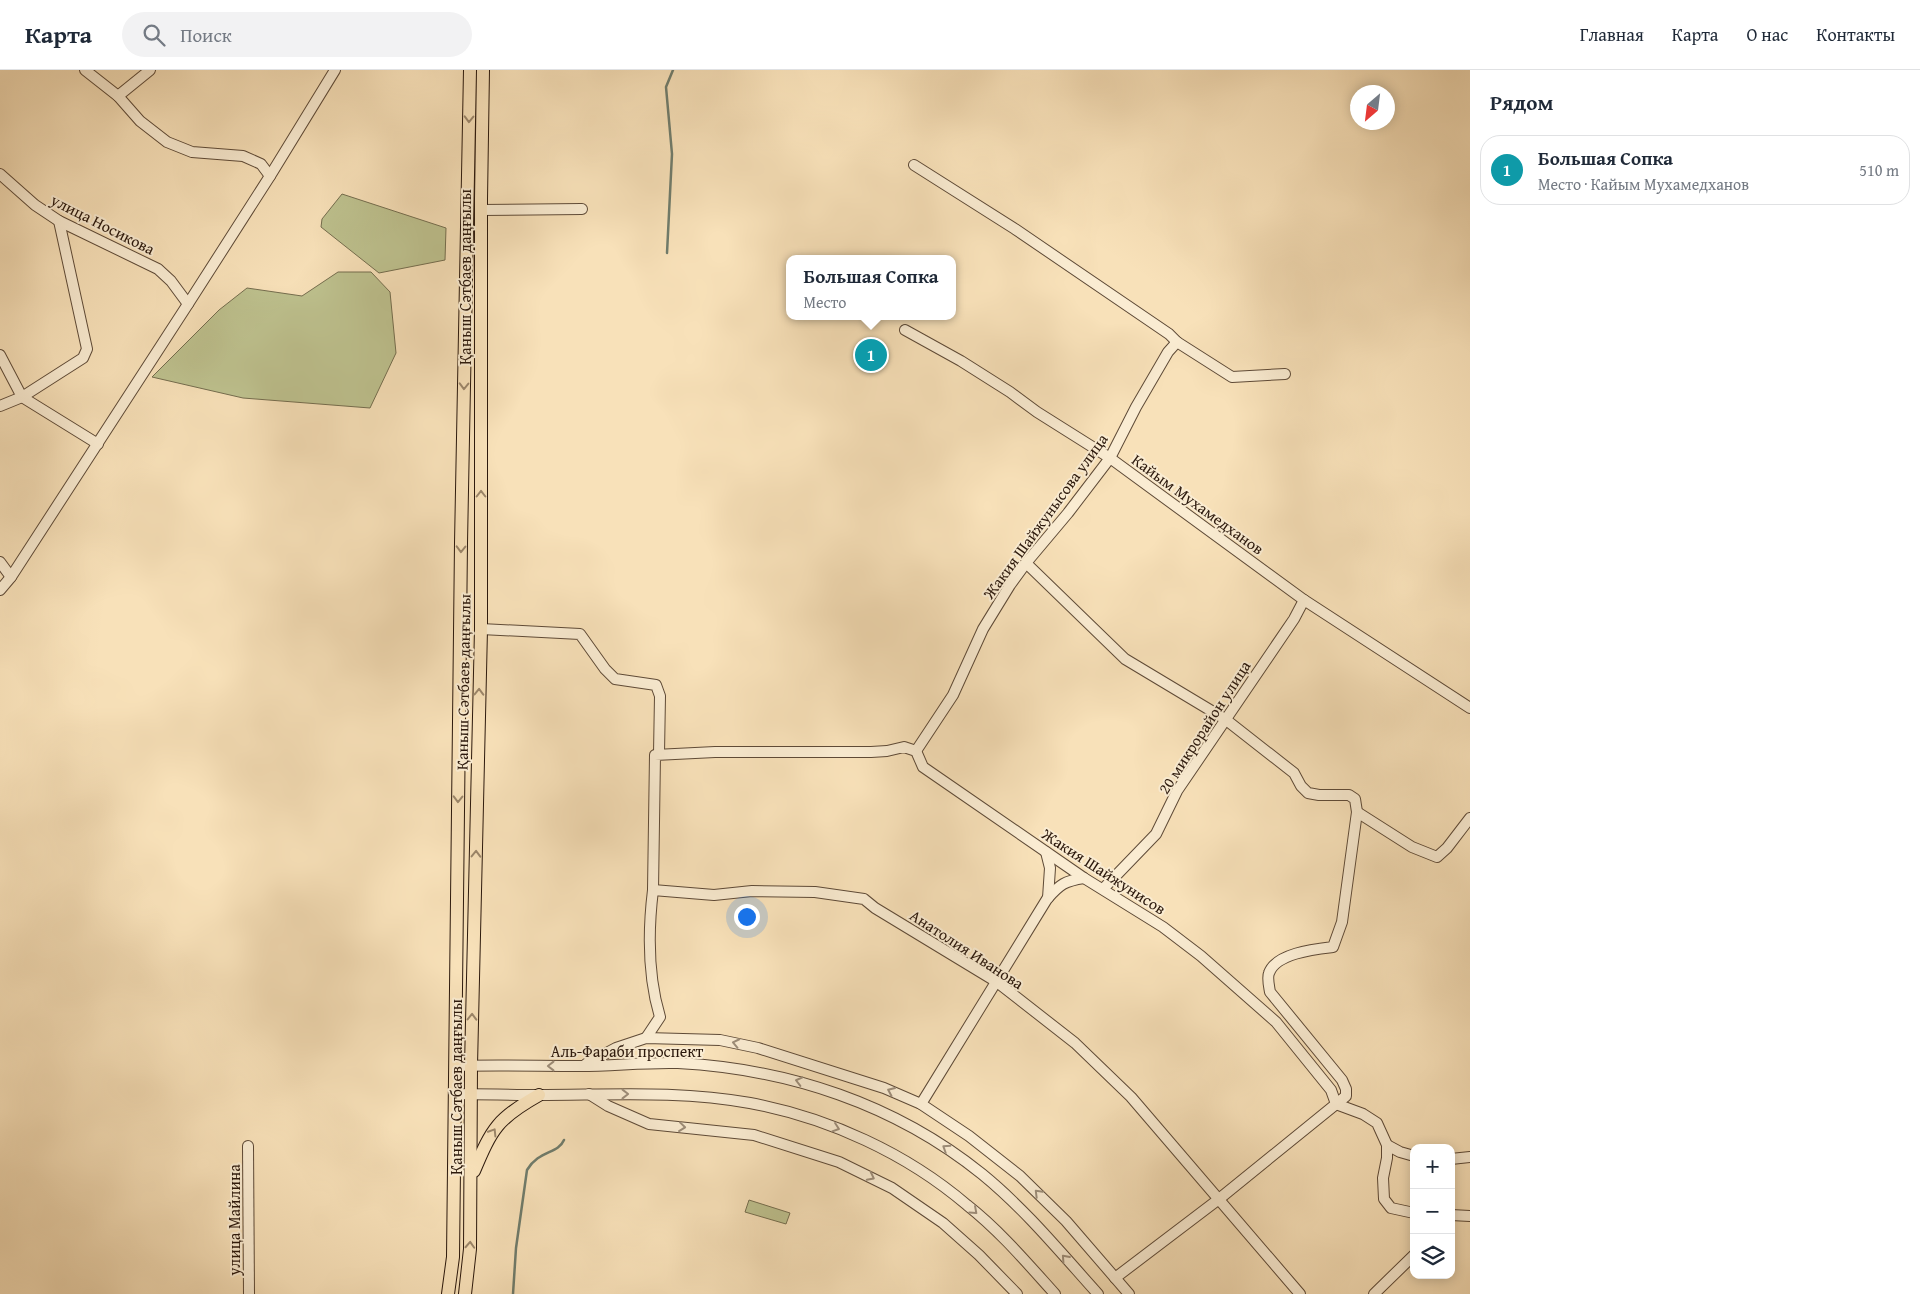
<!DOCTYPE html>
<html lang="ru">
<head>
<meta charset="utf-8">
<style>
  :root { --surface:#fff; --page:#f2f2f3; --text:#1f2937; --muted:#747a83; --line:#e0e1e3; --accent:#8f2418 }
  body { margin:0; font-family:"Gentium Book Plus",serif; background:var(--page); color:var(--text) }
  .controls { position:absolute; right:15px; bottom:15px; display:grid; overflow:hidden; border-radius:10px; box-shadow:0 2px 12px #0003 }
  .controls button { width:45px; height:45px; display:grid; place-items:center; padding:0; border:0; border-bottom:1px solid var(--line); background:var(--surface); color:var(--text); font:25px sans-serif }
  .compass { position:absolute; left:1350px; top:15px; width:45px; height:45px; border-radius:50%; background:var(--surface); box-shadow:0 2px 12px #0003; rotate:208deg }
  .you { position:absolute; left:746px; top:846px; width:18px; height:18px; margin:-12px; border:4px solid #fff; border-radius:50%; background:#1a73e8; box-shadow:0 0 0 8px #1a73e833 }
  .badge { display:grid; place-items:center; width:32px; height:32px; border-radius:50%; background:var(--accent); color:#fff; font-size:16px; font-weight:700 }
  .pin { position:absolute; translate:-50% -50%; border:2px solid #fff; box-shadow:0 1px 5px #0006 }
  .popup { position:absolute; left:786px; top:185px; width:170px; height:65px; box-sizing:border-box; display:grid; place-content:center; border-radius:10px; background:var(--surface); filter:drop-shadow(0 1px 4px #0005); font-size:16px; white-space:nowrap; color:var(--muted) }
  .popup b { font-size:19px; color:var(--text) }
  .popup::after { content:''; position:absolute; left:50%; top:100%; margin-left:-10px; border:10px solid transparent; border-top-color:var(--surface) }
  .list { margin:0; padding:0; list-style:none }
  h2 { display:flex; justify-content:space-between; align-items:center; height:65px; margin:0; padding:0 20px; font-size:21px }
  h2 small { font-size:16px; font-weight:400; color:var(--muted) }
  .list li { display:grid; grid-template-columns:32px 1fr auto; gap:15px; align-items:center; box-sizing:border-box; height:70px; margin:0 10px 10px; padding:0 10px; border:1px solid var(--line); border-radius:20px }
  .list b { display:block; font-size:19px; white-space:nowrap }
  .list p { margin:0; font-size:16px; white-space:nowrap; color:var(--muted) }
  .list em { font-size:16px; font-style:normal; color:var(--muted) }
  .icon { flex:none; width:28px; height:28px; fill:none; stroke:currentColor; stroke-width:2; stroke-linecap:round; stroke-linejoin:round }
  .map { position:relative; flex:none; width:1470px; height:1224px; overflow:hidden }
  header { display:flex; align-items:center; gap:30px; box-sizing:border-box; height:70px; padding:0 25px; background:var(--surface); border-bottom:1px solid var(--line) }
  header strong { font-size:24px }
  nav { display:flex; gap:28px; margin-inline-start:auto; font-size:18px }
  .search { width:350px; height:45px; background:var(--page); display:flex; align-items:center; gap:12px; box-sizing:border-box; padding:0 18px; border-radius:28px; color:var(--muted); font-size:19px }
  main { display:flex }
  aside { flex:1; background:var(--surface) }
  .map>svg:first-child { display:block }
</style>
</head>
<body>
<header>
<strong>Карта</strong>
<div class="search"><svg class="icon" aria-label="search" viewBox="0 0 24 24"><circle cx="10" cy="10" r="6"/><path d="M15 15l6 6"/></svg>Поиск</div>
<nav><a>Главная</a><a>Карта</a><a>О нас</a><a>Контакты</a></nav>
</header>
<main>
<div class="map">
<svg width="1470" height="1224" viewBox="0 0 1470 1224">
  <rect width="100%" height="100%" fill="#f8e1b9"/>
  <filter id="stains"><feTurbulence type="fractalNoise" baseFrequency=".004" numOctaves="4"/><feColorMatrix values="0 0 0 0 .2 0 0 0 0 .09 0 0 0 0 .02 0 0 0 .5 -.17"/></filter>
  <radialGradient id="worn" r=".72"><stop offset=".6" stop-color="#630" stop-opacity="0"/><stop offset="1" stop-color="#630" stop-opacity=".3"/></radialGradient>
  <!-- green -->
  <g fill="#bec28f" stroke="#746d4e">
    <polygon points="342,124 446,158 445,190 379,203 321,157 322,149"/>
    <polygon points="338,202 371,202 390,222 396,283 370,338 243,328 152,307 219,240 247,218 302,226"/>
    <polygon points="749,1130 790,1143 786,1154 745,1142"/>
  </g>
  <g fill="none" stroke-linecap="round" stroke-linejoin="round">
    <!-- stream -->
    <g stroke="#6f7c6c" stroke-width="2.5">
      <polyline points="667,183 672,84 666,17 673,0"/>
      <path d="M513 1224 516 1178 527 1100C539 1080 558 1084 564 1070"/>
    </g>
    <!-- minor casing -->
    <g stroke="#5e4a37" stroke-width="12">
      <g id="minor">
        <polyline points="85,0 118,26 140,51 167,72 192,82 243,86 261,94 270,106"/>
        <polyline points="118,26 150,0"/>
        <polyline points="914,95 1015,159 1169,264 1177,272 1168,282 1136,337 1110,388 1068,443 1026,493 1010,515 983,559 953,625 916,681"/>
        <polyline points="0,104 35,135 59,151 158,199 171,211 188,234"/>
        <polyline points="481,140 582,139"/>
        <polyline points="905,260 961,291 1010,322 1037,342 1110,388 1304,530 1470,638"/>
        <polyline points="1177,272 1232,307 1285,304"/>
        <polyline points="0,285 22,327 98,374"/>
        <polyline points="0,336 22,327 83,288 87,279 59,151"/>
        <polyline points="0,492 11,507"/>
        <path d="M1026 493 1125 589 1225 649 1294 703 1301 716 1308 723 1319 725H1349L1355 729 1357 742 1342 852 1333 877C1316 879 1276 883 1269 903 1267 908 1269 916 1270 922L1342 1010 1346 1019V1026L1219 1129 1115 1208"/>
        <polyline points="0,520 11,507 188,234 270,106 335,0"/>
        <polyline points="481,559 580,564 605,599 615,609 656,615 660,626 659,683"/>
        <polyline points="1357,742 1412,777 1437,787 1447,778 1470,748"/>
        <polyline points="1046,782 1050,798 1048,828"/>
        <polyline points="1103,819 1156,764 1177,721 1294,549 1304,530"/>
        <polyline points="653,820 655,685 715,682 871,682 887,681 904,677 916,681 923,697 1084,808 1163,857 1201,886 1276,952 1331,1020 1336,1034 1363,1044 1377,1053 1387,1075 1387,1088 1383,1108 1384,1129 1391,1138 1414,1143"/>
        <path d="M646 968 660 947C648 907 648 861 653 820L714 825 752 821 815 822 864 829 875 838 997 912 1075 973 1131 1027 1300 1224"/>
        <polyline points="586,994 616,978 646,968 720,970 758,978 884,1018 921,1034 969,1066 1020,1106 1066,1151 1129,1224"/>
        <path d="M455 996C497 995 539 996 580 996 613 996 645 992 678 993 789 999 895 1034 982 1104 1025 1139 1061 1183 1098 1224"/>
        <path d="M455 1024C483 1024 511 1025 538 1025 609 1025 680 1020 750 1033 829 1048 906 1083 967 1135 1000 1161 1027 1193 1055 1224"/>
        <polyline points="589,1024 608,1036 649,1054 754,1065 839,1092 892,1118 943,1153 979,1185 1017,1224"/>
        <path d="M921 1034 1047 829C1060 814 1065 811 1084 808"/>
        <polyline points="1387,1075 1400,1082 1414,1086"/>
        <polyline points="248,1076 249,1224"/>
        <polyline points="1451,1089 1470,1087"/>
        <polyline points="1451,1145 1470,1146"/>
        <polyline points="1374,1224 1414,1185"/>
      </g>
    </g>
    <!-- major casing -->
    <g stroke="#2b180c" stroke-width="14">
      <g id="major">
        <path d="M474 1101C492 1058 498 1048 539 1025"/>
        <polyline points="448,1224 453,1187 461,473 470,0"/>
        <polyline points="465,1224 470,1179 471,996 481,559 481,129 483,0"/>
      </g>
    </g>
    <!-- minor -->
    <use href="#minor" stroke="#faecd2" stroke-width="10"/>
    <!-- major -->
    <use href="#major" stroke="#f8e1b9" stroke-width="12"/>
  </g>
  <!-- one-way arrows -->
  <defs><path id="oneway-chevron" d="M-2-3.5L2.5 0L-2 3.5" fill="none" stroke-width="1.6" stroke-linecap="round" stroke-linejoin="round" transform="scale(1.25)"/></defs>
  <g stroke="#9c876b">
    <use href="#oneway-chevron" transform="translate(469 49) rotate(91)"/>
    <use href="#oneway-chevron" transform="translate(464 316) rotate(91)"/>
    <use href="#oneway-chevron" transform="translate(481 424) rotate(-90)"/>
    <use href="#oneway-chevron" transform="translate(461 479) rotate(91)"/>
    <use href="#oneway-chevron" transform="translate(479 622) rotate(-89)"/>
    <use href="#oneway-chevron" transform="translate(458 729) rotate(91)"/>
    <use href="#oneway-chevron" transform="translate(476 784) rotate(-89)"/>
    <use href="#oneway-chevron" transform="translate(472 947) rotate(-89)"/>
    <use href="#oneway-chevron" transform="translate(493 1062) rotate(-58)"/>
    <use href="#oneway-chevron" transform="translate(470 1175) rotate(-87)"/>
  </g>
  <g stroke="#9d8d79">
    <use href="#oneway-chevron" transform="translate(736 973) rotate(-168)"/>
    <use href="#oneway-chevron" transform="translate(551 996) rotate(-180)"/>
    <use href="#oneway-chevron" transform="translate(799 1011) rotate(-166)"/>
    <use href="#oneway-chevron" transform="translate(891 1021) rotate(-156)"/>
    <use href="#oneway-chevron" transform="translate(625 1024)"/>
    <use href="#oneway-chevron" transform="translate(682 1057) rotate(6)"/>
    <use href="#oneway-chevron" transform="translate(836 1058) rotate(19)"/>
    <use href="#oneway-chevron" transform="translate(946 1078) rotate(-147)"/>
    <use href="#oneway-chevron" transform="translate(871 1107) rotate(27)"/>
    <use href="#oneway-chevron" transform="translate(1038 1123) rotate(-135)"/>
    <use href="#oneway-chevron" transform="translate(974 1141) rotate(42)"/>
    <use href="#oneway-chevron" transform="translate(1065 1188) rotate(-132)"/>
  </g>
  <g text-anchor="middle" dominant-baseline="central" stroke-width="4" stroke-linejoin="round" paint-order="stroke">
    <!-- street labels -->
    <g font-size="16" fill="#2b180c" stroke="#faecd2">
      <text transform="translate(103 154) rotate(27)">улица Носикова</text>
      <text transform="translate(465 207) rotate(-90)">Қаныш Сәтбаев даңғылы</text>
      <text transform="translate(1198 434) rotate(36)">Кайым Мухамедханов</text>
      <text transform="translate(1045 446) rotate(-54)">Жакия Шайжунысова улица</text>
      <text transform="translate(463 612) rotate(-89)">Қаныш Сәтбаев даңғылы</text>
      <text transform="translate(1204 657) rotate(-57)">20 микрорайон улица</text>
      <text transform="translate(1104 801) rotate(33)">Жакия Шайжунисов</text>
      <text transform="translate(967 879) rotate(33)">Анатолия Иванова</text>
      <text x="627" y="981">Аль-Фараби проспект</text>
      <text transform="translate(456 1017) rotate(-90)">Қаныш Сәтбаев даңғылы</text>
      <text transform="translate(234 1150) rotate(-90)">улица Майлина</text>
    </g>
  </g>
  <rect width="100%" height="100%" filter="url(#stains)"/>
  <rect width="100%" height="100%" fill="url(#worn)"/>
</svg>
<div class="controls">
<button>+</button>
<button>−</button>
<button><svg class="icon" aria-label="layers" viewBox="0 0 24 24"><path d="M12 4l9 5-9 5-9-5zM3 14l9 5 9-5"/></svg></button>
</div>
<svg class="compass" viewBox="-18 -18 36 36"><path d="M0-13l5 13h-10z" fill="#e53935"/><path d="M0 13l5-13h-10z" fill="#747a83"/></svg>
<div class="you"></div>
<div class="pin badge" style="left:871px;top:285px;background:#0f9aa8">1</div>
<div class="popup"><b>Большая Сопка</b>Место</div>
</div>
<aside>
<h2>Рядом<small></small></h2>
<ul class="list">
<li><span class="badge" style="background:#0f9aa8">1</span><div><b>Большая Сопка</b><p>Место · Кайым Мухамедханов</p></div><em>510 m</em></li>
</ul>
</aside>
</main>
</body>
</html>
